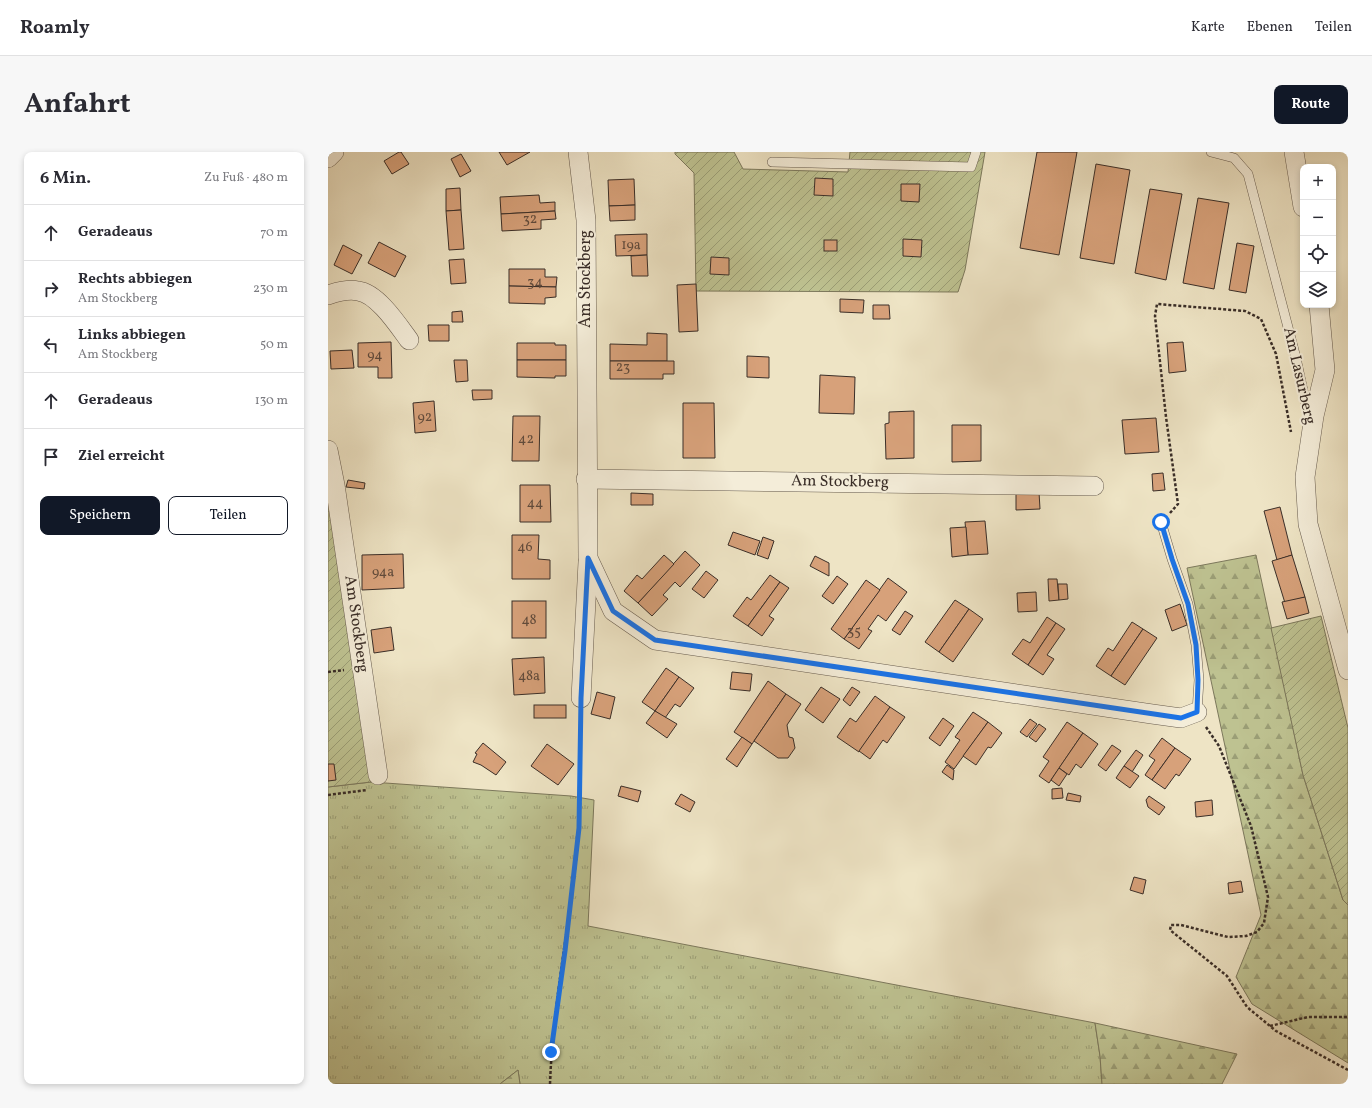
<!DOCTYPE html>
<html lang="de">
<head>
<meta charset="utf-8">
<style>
  :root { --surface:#fff; --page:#f7f7f7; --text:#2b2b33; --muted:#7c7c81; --line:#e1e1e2; --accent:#111827 }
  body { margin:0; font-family:Vollkorn,serif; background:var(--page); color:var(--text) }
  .controls { position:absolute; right:12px; top:12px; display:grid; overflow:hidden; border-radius:8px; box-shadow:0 2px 6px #0003 }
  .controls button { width:36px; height:36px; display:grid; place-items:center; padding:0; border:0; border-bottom:1px solid var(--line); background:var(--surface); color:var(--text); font:20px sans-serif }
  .stop { position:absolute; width:12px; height:12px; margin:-9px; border:3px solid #1a73e8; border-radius:50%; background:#fff }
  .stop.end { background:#1a73e8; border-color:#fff; box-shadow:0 1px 4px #0008 }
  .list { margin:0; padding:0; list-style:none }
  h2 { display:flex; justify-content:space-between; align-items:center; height:52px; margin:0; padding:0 16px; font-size:17px }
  h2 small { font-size:13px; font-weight:400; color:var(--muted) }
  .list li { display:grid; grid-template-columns:26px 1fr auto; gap:12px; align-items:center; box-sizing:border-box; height:56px; padding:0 16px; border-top:1px solid var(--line) }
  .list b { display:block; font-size:15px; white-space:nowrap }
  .list p { margin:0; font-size:13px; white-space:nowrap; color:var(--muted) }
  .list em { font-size:13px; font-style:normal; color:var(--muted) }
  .actions { display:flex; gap:8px; padding:12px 16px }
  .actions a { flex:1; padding:9px 0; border:1px solid var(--accent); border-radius:8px; text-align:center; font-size:14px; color:var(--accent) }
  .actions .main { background:var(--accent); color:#fff }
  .icon { flex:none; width:22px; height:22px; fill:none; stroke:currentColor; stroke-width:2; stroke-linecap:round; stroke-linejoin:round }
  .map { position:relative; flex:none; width:1020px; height:932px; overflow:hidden; border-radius:8px }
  header { display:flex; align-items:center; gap:24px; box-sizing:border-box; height:56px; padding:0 20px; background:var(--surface); border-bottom:1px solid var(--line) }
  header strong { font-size:19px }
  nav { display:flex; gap:22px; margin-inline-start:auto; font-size:14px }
  .intro { display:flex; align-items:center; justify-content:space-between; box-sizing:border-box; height:96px; padding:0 24px }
  h1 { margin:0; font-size:28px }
  .button { padding:10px 18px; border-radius:8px; background:var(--accent); color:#fff; font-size:14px; font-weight:700 }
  main { display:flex; gap:24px; padding:0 24px }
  aside { flex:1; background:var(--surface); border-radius:8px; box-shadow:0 2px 6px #0003 }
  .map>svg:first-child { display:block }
</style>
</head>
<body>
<header>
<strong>Roamly</strong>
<nav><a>Karte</a><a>Ebenen</a><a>Teilen</a></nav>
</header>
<div class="intro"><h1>Anfahrt</h1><a class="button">Route</a></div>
<main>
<aside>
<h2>6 Min.<small>Zu Fuß · 480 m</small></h2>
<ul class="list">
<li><svg class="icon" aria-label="ahead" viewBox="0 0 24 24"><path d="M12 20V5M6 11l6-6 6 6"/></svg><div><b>Geradeaus</b></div><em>70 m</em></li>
<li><svg class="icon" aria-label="right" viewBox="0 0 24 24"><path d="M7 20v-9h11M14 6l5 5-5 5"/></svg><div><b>Rechts abbiegen</b><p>Am Stockberg</p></div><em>230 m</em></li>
<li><svg class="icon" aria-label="left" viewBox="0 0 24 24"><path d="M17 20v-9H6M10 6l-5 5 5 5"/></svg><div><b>Links abbiegen</b><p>Am Stockberg</p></div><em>50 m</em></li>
<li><svg class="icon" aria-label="ahead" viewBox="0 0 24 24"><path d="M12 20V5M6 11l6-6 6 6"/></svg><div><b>Geradeaus</b></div><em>130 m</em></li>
<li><svg class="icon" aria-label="arrive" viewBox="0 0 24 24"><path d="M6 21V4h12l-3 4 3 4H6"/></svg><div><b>Ziel erreicht</b></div></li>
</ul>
<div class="actions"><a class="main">Speichern</a><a>Teilen</a></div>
</aside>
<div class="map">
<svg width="1020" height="932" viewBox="0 0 1020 932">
  <defs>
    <pattern id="grass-tufts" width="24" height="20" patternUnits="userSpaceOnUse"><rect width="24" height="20" fill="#bec291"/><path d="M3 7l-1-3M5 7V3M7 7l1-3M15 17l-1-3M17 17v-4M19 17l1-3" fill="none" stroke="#9b9e76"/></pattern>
    <pattern id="forest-firs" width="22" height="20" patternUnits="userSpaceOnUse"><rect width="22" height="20" fill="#bec291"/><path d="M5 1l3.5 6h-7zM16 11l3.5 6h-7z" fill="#9b9e76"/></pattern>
    <pattern id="garden-furrows" width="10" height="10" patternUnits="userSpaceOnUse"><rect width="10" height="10" fill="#bec291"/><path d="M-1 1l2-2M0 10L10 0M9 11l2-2" fill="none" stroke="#9b9e76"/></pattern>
  </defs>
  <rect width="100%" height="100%" fill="#eee4c5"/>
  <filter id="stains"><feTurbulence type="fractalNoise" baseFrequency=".005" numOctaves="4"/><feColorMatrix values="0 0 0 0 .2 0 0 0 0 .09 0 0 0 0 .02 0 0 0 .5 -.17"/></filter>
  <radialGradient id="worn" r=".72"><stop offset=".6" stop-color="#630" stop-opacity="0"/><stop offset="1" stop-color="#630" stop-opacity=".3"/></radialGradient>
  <!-- grass -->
  <polygon fill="url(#grass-tufts)" stroke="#7c785c" points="43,630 243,644 266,648 260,774 767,871 772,904 774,932 192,932 190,918 172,932 0,932 0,635"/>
  <!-- forest -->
  <g fill="url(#forest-firs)" stroke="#7c785c">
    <polygon points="928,403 975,623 1015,748 1020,753 1020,911 924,852 908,825 933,763 859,416"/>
    <polygon points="767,871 909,902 894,932 774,932 772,904"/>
    <polygon points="190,918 192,932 172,932"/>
  </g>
  <!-- garden -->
  <g fill="url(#garden-furrows)" stroke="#7c785c">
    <polygon points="347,0 406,0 415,17 520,20 522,0 657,0 637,118 630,140 368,139 366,21 347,2"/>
    <polygon points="0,352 2,352 43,630 0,635"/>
    <polygon points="993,464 1020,576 1020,753 1015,748 975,623 943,476"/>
  </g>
  <!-- building -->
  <g fill="#d7a17a" stroke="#3a2e28">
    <polygon points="71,0 73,0 81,12 64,22 56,9"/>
    <polygon points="171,0 202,0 179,13"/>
    <polygon points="709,0 749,0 731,103 692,96"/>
    <polygon points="133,2 143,19 132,25 123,7"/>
    <polygon points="768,12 802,18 786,112 752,106"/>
    <polygon points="487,26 505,27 505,44 486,43"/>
    <polygon points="306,27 307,53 281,54 280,28"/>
    <polygon points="573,32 592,32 591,50 573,49"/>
    <polygon points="132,36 133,58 118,59 118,37"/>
    <polygon points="822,37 854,42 838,128 807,121"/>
    <polygon points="211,43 212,51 227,50 227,59 173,62 172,45"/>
    <polygon points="870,46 901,51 886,137 855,131"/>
    <polygon points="307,53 307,68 282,69 281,54"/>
    <polygon points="133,58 136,97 121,98 118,59"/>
    <polygon points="227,59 228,67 213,68 213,77 174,79 173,62"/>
    <polygon points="319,82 319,103 288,104 287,83"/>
    <polygon points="575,87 594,88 593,105 575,104"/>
    <rect x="496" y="88" width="13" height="11"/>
    <polygon points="51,90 78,104 67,125 40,111"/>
    <polygon points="909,91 926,94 918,141 901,138"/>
    <polygon points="15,93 34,103 24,122 6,113"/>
    <polygon points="319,103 320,124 304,124 303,104"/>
    <polygon points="383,105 401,106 401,123 382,122"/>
    <polygon points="136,107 138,131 123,132 121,108"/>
    <polygon points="181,117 217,117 217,125 229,125 228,135 181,134"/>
    <polygon points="368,132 370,179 351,180 349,133"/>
    <polygon points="181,134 228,135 228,145 217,146 217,152 181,151"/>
    <polygon points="512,147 536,148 535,161 512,160"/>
    <polygon points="545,153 561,153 562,167 545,167"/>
    <polygon points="134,159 135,170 124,170 124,160"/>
    <polygon points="100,173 121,173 121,189 101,189"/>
    <polygon points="319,181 339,182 339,209 282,209 282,192 319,193"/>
    <polygon points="63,190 64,226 50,226 50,215 30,215 30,191"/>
    <polygon points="855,190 858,219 841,221 839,191"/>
    <polygon points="189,191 227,191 227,193 238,193 238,208 189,208"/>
    <polygon points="24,198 26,216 3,217 2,199"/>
    <polygon points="419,204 441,205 441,226 419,225"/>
    <polygon points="126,208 139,208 140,229 128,230"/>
    <polygon points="189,208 238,208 238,224 227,224 227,226 189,225"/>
    <polygon points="282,209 346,209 346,222 335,222 335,227 282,227"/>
    <polygon points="492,223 527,225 526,262 491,261"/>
    <polygon points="144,238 164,238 164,247 145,248"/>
    <polygon points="106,249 108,279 87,281 85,251"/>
    <polygon points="355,251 386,251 387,306 355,306"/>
    <polygon points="586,259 586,306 558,307 557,272 561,271 561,260"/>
    <polygon points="185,264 212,264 211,309 184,309"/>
    <polygon points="828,266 831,300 797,302 794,268"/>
    <polygon points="624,273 653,273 653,309 624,310"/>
    <polygon points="835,321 837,338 825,339 824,322"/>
    <polygon points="20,328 37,331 36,337 18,335"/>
    <polygon points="192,333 222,333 223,370 192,370"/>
    <polygon points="711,340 712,357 688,358 688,341"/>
    <polygon points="303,341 325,342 325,353 303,353"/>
    <polygon points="952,355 964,403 949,408 936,359"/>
    <polygon points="657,369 660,402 640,403 637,370"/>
    <polygon points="638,375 640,403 624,405 622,376"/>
    <polygon points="405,380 432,389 427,403 400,393"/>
    <polygon points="184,383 211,383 210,407 222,408 222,427 184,427"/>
    <polygon points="435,385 446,389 440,407 429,403"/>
    <polygon points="357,399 372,413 352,435 347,430 335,443 340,447 324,464 310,451"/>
    <polygon points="75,402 76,436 34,438 34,403"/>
    <polygon points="336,403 346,412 310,451 296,439 309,423 314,427"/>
    <polygon points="964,403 977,445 957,451 944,409"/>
    <polygon points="487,404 501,411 501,424 482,414"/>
    <polygon points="378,419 390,428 376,446 364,437"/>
    <polygon points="442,423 452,430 420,474 405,464 419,445 423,448"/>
    <polygon points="509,424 520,432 505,452 494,444"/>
    <polygon points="560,426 579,440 558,469 550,463 540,477 544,479 531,497 516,487"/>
    <polygon points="720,427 729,427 731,448 721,449"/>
    <polygon points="538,428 552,438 516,487 503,477"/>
    <polygon points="452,430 461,436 441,464 446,467 434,484 420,474"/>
    <polygon points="730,432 739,432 740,447 731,448"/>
    <polygon points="708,440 709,459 690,460 689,441"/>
    <polygon points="977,445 981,461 959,467 954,450"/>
    <polygon points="627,448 641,457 611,500 597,490"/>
    <rect x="184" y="449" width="34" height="37"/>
    <polygon points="852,452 859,473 844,479 837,458"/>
    <polygon points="641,457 655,467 625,510 611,500"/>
    <polygon points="577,459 585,464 572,483 564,478"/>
    <polygon points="719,465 728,471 700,513 684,502 695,487 702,491"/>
    <polygon points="804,470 815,477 783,524 768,514 780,496 785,499"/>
    <polygon points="728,471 737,477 719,503 726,507 715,523 700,513"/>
    <polygon points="63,475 66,498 46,501 43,478"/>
    <polygon points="815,477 829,486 797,533 783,524"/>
    <polygon points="216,505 217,541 186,543 184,507"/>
    <polygon points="338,516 351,525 327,559 314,550"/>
    <polygon points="404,520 424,522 422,539 402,537"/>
    <polygon points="351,525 366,536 352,555 347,552 337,566 327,559"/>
    <polygon points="440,529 458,542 424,592 406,580"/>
    <polygon points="493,535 512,547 495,571 477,558"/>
    <polygon points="524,535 532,540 522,554 515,548"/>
    <polygon points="269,540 287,545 282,567 263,562"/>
    <polygon points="458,542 473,552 459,573 461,585 465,586 467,596 460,606 450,606 426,589"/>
    <polygon points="547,544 562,555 531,600 509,585 522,566 528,570"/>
    <rect x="206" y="553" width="32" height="13"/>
    <polygon points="562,555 577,565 559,591 555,588 542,607 531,599"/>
    <polygon points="327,559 349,572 339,586 318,571"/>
    <polygon points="645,560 660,570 626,617 617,610 632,588 627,585"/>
    <polygon points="615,566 626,574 612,594 601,586"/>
    <polygon points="702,567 709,572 699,585 692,580"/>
    <polygon points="660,570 674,581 663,596 660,595 648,613 635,604"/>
    <polygon points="739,570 755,581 721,631 711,624 721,609 715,605"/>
    <polygon points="711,572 718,577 708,590 701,585"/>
    <polygon points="755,581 770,592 753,616 748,612 741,623 731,616"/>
    <polygon points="414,585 424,592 409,615 398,607"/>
    <polygon points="834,586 847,596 824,628 817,623 827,608 821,604"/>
    <polygon points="155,591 178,610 168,623 153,613 145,610 149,602 147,601"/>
    <polygon points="219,592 246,612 230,633 203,614"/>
    <polygon points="784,593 793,599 778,619 770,613"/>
    <polygon points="847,596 863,607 851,624 848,622 837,637 824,628"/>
    <polygon points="808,598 815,603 804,620 796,614"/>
    <polygon points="0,612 6,612 8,628 0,629"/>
    <polygon points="619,613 626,618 625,628 614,620"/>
    <polygon points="796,614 811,624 802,636 788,626"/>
    <polygon points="731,616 739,622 731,634 723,628"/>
    <polygon points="293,634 313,639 310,650 290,644"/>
    <polygon points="734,636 735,646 724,647 724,637"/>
    <polygon points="740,641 753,644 752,650 738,648"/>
    <polygon points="353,642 367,650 362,660 347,652"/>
    <polygon points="821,644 837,655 831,663 820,655 818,648"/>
    <polygon points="884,648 885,663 868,665 867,650"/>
    <polygon points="806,725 818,728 815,742 802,738"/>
    <polygon points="913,729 915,740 901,742 900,731"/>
  </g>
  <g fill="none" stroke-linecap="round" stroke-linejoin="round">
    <!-- service casing -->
    <g stroke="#675c4f" stroke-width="10">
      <g id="service">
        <polyline points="883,0 906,6 920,22 968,206 981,266"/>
        <polyline points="444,10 643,15 648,0"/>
        <polyline points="833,370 844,407 860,452 868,493 871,528 869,560"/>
      </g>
    </g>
    <!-- minor casing -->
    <g stroke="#675c4f" stroke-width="20">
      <g id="minor">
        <polyline points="250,0 258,68 260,406 285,459 327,488 824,562 853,566 869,560"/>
        <polyline points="966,0 975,55"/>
        <polyline points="0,6 6,0"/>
        <path d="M0 143C9 140 21 137 30 139 49 141 70 173 81 188"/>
        <polyline points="991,153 997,218 986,264 977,325 980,372 1020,518"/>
        <polyline points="0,298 7,333 50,623"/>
        <polyline points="258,327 766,334"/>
        <polyline points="253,546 260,410"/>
      </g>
    </g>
    <!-- path -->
    <g stroke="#3a2e28" stroke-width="2.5" stroke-dasharray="3 2" stroke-linecap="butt">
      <polyline points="842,361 850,352 838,265 827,164 829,152 917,159 933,167 948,202 963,280"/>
      <polyline points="0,520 16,518"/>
      <polyline points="878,575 891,594 923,674 940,745 936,771 929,780 918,784 900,785 853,773 843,773 842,778 899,824 919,855 948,879 1020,918"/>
      <polyline points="0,643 39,638"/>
      <polyline points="942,874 980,865 1020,865"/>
      <path d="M222 932C225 847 244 762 251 677 253 640 252 602 253 565"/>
    </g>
    <!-- service -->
    <use href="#service" stroke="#f4edd9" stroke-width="9"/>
    <!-- minor -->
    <use href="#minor" stroke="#f4edd9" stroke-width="19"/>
  </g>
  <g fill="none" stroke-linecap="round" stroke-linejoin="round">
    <!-- route -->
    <polyline stroke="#1a73e8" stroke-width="5" points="223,900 237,799 251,676 253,546 260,406 285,459 327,488 853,566 869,560 870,528 868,493 860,452 844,407 833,370"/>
  </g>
  <g text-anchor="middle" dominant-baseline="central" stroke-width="4" stroke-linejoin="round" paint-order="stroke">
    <!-- number labels -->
    <g font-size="14" fill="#614b3c">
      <text x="202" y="67">32</text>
      <text x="303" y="93">19a</text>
      <text x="207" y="130">34</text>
      <text x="47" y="203">94</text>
      <text x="295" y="215">23</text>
      <text x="97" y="265">92</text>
      <text x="198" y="287">42</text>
      <text x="207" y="351">44</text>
      <text x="197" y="395">46</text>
      <text x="55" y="420">94a</text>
      <text x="201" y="468">48</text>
      <text x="526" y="479">35</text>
      <text x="201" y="524">48a</text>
    </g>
    <!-- street labels -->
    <g font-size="16" fill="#3a2e28" stroke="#f4edd9">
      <text transform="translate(258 127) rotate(-90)">Am Stockberg</text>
      <text transform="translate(971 224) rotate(77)">Am Lasurberg</text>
      <text transform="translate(512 330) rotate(1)">Am Stockberg</text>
      <text transform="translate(28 472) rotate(82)">Am Stockberg</text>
    </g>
  </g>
  <rect width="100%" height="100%" filter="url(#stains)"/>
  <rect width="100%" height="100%" fill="url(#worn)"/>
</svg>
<div class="controls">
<button>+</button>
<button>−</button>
<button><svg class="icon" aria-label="locate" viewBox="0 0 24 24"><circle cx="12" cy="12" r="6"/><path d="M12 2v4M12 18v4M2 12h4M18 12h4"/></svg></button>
<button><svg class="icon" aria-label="layers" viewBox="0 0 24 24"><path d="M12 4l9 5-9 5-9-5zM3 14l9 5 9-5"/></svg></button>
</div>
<div class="stop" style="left:833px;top:370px"></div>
<div class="stop end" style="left:223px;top:900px"></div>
</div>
</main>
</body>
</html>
